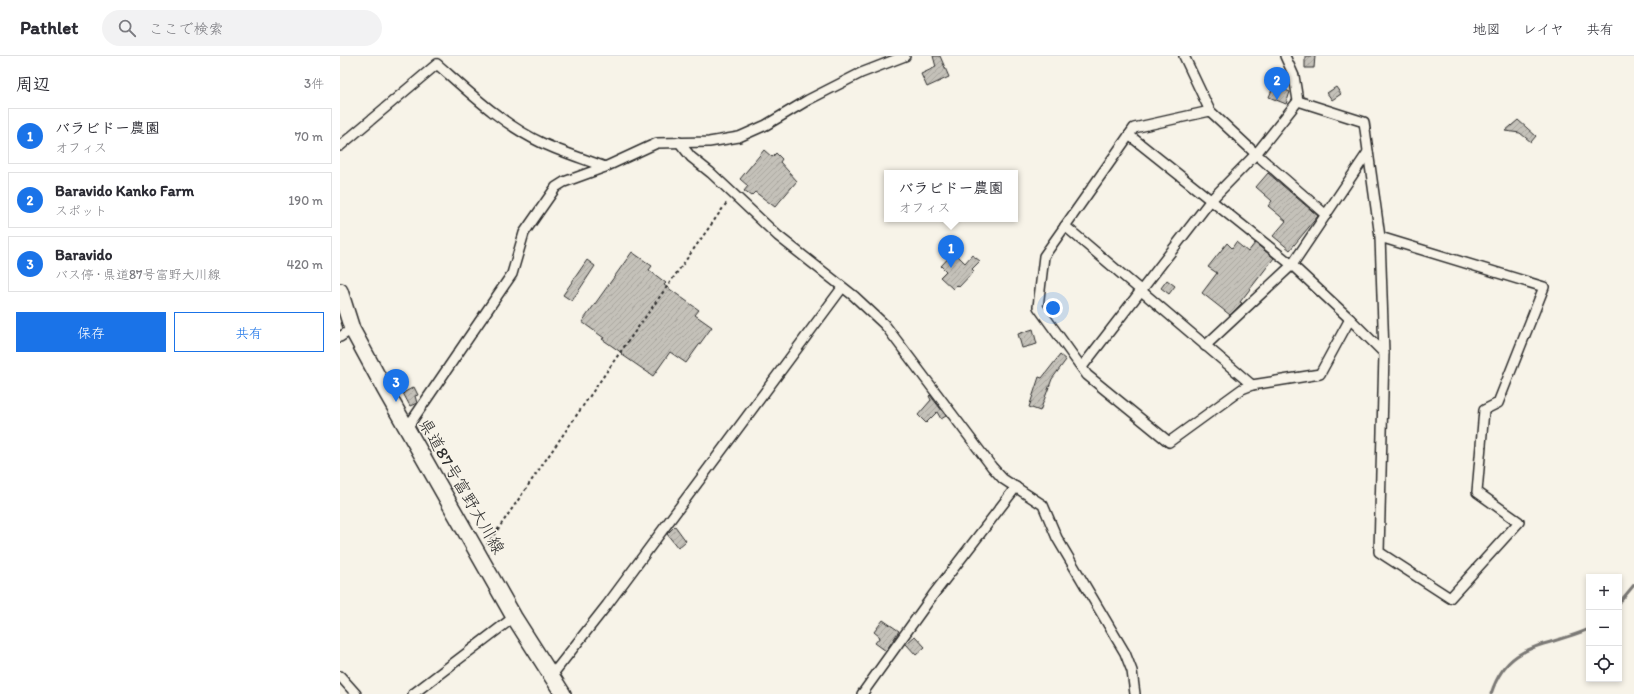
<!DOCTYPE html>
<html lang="ja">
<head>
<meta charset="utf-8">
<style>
  :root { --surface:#fff; --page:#f2f2f3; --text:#2b2b33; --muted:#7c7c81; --line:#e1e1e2; --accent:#1a73e8 }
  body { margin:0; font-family:Itim,"Klee One",sans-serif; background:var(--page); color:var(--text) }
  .controls { position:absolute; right:12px; bottom:12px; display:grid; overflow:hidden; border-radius:0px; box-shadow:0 2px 6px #0003 }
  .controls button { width:36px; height:36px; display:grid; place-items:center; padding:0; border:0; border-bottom:1px solid var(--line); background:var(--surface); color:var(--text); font:20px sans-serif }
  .you { position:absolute; left:713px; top:252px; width:14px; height:14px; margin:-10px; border:3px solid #fff; border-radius:50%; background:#1a73e8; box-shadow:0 0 0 6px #1a73e833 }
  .badge { display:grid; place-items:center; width:26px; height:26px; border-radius:50%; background:var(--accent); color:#fff; font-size:13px; font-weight:700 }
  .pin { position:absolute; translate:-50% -33px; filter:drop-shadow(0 1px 2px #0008) }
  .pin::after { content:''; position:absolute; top:21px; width:14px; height:12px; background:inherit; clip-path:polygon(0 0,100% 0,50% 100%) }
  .popup { position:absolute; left:544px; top:114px; width:134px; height:52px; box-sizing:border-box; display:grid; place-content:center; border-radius:0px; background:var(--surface); filter:drop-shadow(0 1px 3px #0005); font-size:13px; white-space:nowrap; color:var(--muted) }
  .popup b { font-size:15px; color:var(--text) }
  .popup::after { content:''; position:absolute; left:50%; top:100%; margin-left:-8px; border:8px solid transparent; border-top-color:var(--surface) }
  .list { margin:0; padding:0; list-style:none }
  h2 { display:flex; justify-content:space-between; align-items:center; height:52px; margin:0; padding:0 16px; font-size:17px }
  h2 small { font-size:13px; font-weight:400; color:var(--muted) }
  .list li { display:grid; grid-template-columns:26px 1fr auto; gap:12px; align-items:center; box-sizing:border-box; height:56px; margin:0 8px 8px; padding:0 8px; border:1px solid var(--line); border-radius:0px }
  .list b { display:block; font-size:15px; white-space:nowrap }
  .list p { margin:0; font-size:13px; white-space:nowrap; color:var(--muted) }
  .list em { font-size:13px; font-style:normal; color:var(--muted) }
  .actions { display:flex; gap:8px; padding:12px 16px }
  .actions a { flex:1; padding:9px 0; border:1px solid var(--accent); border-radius:0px; text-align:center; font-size:14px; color:var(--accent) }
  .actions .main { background:var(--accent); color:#fff }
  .icon { flex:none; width:22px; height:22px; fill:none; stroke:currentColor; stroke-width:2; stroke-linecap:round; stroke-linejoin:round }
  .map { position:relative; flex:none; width:1294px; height:638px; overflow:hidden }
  header { display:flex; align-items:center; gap:24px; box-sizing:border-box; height:56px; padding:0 20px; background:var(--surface); border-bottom:1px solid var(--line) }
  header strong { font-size:19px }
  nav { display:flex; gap:22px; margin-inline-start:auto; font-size:14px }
  .search { width:280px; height:36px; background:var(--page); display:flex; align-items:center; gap:10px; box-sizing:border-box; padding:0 14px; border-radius:22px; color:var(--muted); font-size:15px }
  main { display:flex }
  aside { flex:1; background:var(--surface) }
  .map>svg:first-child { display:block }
</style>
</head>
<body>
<header>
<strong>Pathlet</strong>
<div class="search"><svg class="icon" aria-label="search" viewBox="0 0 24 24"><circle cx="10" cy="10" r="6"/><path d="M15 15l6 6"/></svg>ここで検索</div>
<nav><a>地図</a><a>レイヤ</a><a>共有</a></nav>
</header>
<main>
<aside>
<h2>周辺<small>3件</small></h2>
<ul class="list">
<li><span class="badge">1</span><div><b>バラビドー農園</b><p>オフィス</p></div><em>70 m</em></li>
<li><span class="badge">2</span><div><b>Baravido Kanko Farm</b><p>スポット</p></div><em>190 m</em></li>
<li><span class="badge">3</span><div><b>Baravido</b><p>バス停 · 県道87号富野大川線</p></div><em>420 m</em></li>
</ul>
<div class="actions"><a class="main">保存</a><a>共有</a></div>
</aside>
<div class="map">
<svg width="1294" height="638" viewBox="0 0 1294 638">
  <defs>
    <pattern id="building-hatch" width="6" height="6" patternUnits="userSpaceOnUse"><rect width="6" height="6" fill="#c4c1b9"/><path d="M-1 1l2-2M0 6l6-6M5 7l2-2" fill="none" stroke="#a9a69f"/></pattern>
  </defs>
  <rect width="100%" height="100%" fill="#f7f3e8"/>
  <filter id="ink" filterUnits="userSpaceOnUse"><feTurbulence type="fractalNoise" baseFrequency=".025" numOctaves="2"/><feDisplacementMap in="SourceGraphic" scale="8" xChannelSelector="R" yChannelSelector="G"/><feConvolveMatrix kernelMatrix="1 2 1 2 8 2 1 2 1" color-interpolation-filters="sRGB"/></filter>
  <g filter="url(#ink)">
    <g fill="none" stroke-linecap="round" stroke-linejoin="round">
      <!-- stream -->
      <g stroke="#7a7874" stroke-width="3">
        <polyline points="1279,547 1294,529"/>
        <path d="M1151 638C1168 585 1206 592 1249 573"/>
      </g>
    </g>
    <!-- building -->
    <g fill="url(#building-hatch)" stroke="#2b2b2b">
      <polygon points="593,0 600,0 609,21 587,31 581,18 596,11"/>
      <polygon points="965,0 975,0 974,12 965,12"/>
      <polygon points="934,29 950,36 946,48 929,41"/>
      <polygon points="996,31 1001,38 992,44 987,37"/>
      <polygon points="1178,64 1196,80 1191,86 1180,77 1165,75"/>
      <polygon points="424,94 432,101 436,97 442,103 440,106 457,125 435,151 415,136 411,140 404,135 408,130 400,123"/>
      <polygon points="928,117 978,160 950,194 933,180 946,165 928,150 932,145 916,131"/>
      <polygon points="896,186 908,196 915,187 934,202 900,246 902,247 890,259 862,237 877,217 868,211 887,187 892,192"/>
      <polygon points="292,196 312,210 309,214 326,227 324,229 359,254 355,259 372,271 346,307 330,296 313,320 281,298 282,297 262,283 264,282 242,266"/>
      <polygon points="614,196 625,207 632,199 640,205 632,213 634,215 619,231 617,229 613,233 600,221 606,215 601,210"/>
      <polygon points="247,204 255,210 232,245 223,239"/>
      <polygon points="827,224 835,230 829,238 821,232"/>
      <polygon points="693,273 697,288 682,292 678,278"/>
      <polygon points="720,299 726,304 712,323 700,355 689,351 699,321 702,322"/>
      <polygon points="74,331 78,339 75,340 77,347 70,350 63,337"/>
      <polygon points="590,339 606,360 601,363 597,356 586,367 578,359 591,344 589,340"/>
      <polygon points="335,470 346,485 338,492 327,478"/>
      <polygon points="543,564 559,575 546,595 535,587 540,581 534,576"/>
      <polygon points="575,580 585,591 576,599 566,588"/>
    </g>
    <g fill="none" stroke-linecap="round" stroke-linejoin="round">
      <!-- minor casing -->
      <g stroke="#2b2b2b" stroke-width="12">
        <g id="minor">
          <polyline points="844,0 870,55 916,98 986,159"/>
          <polyline points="958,45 1024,66 1040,181 1044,297 1039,496 1110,542 1179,466 1137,436 1144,354 1158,347 1204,231 1040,181"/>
          <polyline points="870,55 794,72 704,200 698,251 747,319 829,386 902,333 912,329 980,318 1010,263"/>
          <polyline points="789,79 952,209 1010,263 1044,297"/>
          <polyline points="339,86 351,101 371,117 438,180 514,240 545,269 652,411 663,423 703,449 717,482 785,597 792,615 795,638"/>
          <path d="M0 90 97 8C130 37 162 68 202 87 222 96 244 103 265 111"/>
          <polyline points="725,170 912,329"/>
          <polyline points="0,281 12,273"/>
          <polyline points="865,290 952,209 1028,96"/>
          <polyline points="742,311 871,144 916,98 958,45 954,20 945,0"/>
          <polyline points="67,372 172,218 184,177 216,131 224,126 265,111 317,87 369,86 399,81 426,69 468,44 521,17 565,0"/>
          <polyline points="212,619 267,549 502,232"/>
          <polyline points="0,620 16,638"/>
          <polyline points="73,638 174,561"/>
          <polyline points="522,638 593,539 676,431"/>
        </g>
      </g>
      <!-- primary casing -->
      <g stroke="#2b2b2b" stroke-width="18">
        <polyline id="primary" points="0,235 12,273 45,334 174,561 223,638"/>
      </g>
      <!-- path -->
      <polyline stroke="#2b2b2b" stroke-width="2" stroke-dasharray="3 3" stroke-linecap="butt" points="147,489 274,305 388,145"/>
      <!-- minor -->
      <use href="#minor" stroke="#f7f3e8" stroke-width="9"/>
      <!-- primary -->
      <use href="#primary" stroke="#f7f3e8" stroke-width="15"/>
    </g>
  </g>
  <g text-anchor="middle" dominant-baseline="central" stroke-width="3" stroke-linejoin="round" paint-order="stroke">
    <!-- street labels -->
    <g font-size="17" fill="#2b2b2b" stroke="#f7f3e8">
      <text transform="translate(122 430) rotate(60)">県道87号富野大川線</text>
    </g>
  </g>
</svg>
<div class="controls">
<button>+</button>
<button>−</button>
<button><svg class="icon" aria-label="locate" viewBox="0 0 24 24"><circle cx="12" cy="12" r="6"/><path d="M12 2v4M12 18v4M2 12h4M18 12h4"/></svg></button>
</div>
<div class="you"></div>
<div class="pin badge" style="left:611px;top:212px">1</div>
<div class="popup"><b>バラビドー農園</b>オフィス</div>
<div class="pin badge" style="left:937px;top:44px">2</div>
<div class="pin badge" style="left:56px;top:346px">3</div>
</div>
</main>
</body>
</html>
